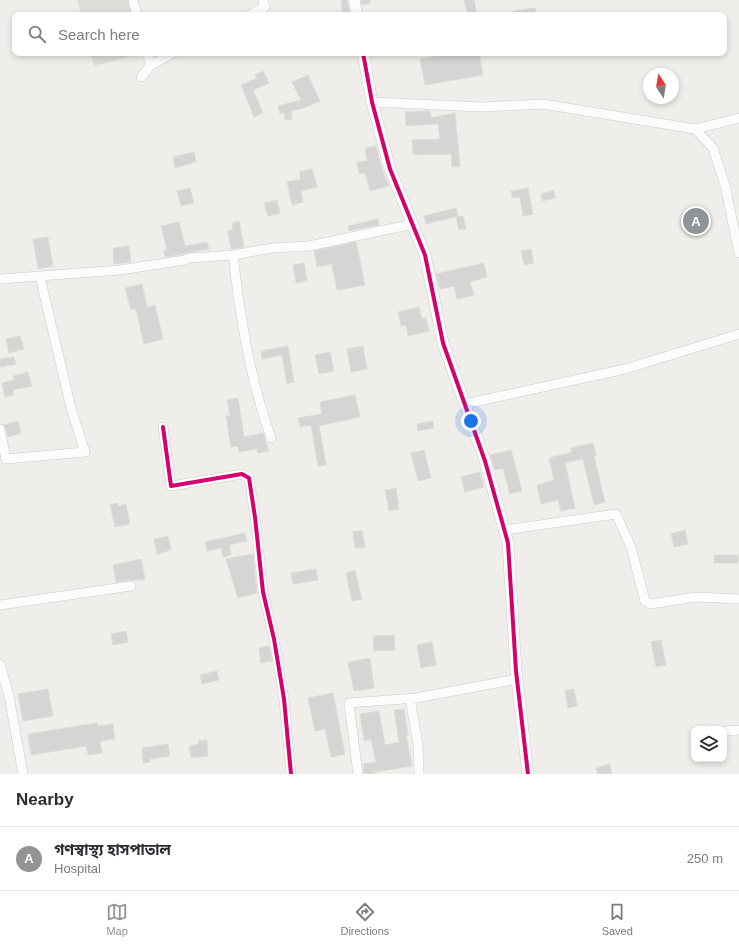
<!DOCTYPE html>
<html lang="en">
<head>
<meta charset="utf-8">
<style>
  :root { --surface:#fff; --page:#f7f7f7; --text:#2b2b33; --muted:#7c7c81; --line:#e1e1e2; --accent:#919496 }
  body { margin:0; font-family:Helvetica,"Noto Sans Bengali",sans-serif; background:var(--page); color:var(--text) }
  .controls { position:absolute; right:12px; bottom:12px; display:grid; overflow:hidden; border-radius:8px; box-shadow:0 2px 6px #0003 }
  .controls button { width:36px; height:36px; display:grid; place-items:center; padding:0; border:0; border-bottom:1px solid var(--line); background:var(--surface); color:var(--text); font:20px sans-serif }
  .compass { position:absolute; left:643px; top:68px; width:36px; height:36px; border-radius:50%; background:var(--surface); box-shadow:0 2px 6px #0003; rotate:348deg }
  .you { position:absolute; left:471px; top:421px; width:14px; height:14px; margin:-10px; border:3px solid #fff; border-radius:50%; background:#1a73e8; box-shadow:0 0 0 6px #1a73e833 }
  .badge { display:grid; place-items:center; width:26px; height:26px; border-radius:50%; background:var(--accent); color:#fff; font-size:13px; font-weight:700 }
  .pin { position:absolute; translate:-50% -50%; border:2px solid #fff; box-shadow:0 1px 4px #0006 }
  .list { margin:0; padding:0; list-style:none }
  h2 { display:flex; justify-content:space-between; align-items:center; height:52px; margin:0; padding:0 16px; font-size:17px }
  h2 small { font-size:13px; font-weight:400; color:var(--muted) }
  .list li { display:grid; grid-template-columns:26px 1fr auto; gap:12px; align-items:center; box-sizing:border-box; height:64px; padding:0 16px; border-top:1px solid var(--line) }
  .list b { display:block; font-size:15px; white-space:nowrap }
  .list p { margin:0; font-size:13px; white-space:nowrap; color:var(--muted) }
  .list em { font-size:13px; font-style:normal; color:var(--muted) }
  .icon { flex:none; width:22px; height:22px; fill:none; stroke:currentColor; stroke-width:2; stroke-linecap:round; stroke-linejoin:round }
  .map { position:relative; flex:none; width:739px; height:774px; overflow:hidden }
  .search { position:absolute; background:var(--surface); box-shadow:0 2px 6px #0003; left:12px; right:12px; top:12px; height:44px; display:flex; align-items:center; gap:10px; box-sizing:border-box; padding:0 14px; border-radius:8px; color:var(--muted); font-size:15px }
  .sheet { height:116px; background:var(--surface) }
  nav { display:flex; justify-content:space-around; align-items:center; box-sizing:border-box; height:56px; border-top:1px solid var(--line); background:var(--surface); font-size:11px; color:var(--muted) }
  nav a { display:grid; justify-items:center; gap:2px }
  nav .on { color:var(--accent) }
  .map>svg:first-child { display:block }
</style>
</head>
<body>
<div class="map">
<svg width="739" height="774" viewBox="0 0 739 774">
  <rect width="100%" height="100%" fill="#efeeea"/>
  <!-- industrial -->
  <g fill="#dfddda">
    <polygon points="77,0 129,0 133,15 81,15"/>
    <polygon points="91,53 143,53 94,66"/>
  </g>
  <!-- building -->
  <g fill="#d6d5d3" stroke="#deddd9">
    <polygon points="341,0 347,0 350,15 343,15"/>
    <polygon points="361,0 370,0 370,3 362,5"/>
    <polygon points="464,0 474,0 477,15 468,15"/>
    <polygon points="535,8 536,15 513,15 513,11"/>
    <polygon points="454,53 479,53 483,75 425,85 420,59"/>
    <polygon points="263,71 269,83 253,90 263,113 254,117 241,85 257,78 255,75"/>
    <polygon points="308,75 320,101 304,108 291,111 292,119 285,120 284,113 280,114 278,106 301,100 292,82"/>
    <polygon points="430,111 431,118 455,113 460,166 452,167 451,154 413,155 412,140 440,139 438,124 406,126 405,112"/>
    <polygon points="376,146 383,172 389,186 370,191 365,173 359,174 357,162 367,161 365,148"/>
    <polygon points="194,152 196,162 175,168 173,157"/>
    <polygon points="312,169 317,187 301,191 303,202 292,205 287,182 301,179 299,172"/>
    <polygon points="190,188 194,203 181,206 177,191"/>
    <polygon points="528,188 533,214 523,216 520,197 512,198 511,191"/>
    <polygon points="554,190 555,198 543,201 541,194"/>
    <polygon points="277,200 280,213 268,216 264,203"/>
    <polygon points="456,208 458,216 426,224 424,216"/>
    <polygon points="463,216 466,229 459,230 456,217"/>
    <polygon points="378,219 379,225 349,231 348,226"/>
    <polygon points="239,221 244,247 231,249 228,231 233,230 232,223"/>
    <polygon points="179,222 185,246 207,242 209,249 165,257 164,251 167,250 161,226"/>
    <polygon points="48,237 53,266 38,269 33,239"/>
    <polygon points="356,242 365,285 337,290 332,264 317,267 314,251"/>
    <polygon points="129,246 131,262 114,264 113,248"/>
    <polygon points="531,249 534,263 524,265 521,251"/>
    <polygon points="304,263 307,281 296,283 293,265"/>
    <polygon points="484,263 487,277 470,282 474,295 457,299 454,286 440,289 436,274"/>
    <polygon points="142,284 147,307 155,305 163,339 144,344 136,309 131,310 125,288"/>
    <polygon points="419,307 422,319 426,318 429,331 408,336 406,325 401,326 398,312"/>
    <polygon points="20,336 24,349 9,353 6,339"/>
    <polygon points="288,346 294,382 287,384 282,355 262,359 261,351"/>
    <polygon points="363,346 367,369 351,372 347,349"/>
    <polygon points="330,352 334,371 319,374 315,355"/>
    <polygon points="14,357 16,364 0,367 0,359"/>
    <polygon points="28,372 32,386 13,390 14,395 5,397 2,383 14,380 13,376"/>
    <polygon points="355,395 360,417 319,426 326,465 318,466 311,425 300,427 298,418 322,414 320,402"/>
    <polygon points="238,398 244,437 263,433 269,451 258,453 257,449 239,452 238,446 231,447 226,416 230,416 227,400"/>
    <polygon points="18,421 21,433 8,437 4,425"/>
    <polygon points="433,421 434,428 418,431 417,424"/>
    <polygon points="593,443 596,455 594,456 605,502 594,505 583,459 565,463 575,508 561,511 558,500 541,504 537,485 554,480 549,458 572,452 571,448"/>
    <polygon points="424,450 431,478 418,481 411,453"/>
    <polygon points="511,450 522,491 510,494 503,468 495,470 490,455"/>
    <polygon points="480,472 484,487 465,492 461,477"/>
    <polygon points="396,488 399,509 389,511 385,490"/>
    <polygon points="118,503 118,506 126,504 130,524 115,527 110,505"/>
    <polygon points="362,530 365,547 355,548 353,532"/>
    <polygon points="685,530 688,544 674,547 671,534"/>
    <polygon points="245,533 247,541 229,545 231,555 223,557 221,548 207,551 205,542"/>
    <polygon points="168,536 171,550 157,554 154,539"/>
    <polygon points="253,554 257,593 238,598 226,559"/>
    <rect x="714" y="555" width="24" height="8"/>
    <polygon points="141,559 145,579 116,582 113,565"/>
    <polygon points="316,569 318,580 293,584 291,573"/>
    <polygon points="355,570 362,599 352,601 346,573"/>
    <polygon points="126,631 128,642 113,645 111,634"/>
    <polygon points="394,635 395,650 374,651 373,636"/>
    <polygon points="661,640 666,665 656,667 651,642"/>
    <polygon points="432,642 436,665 421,668 417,645"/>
    <polygon points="269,646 272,661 261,663 259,648"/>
    <polygon points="370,658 374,688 354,691 348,662"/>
    <polygon points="217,671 219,680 202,684 200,675"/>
    <polygon points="48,689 53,716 23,721 18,694"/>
    <polygon points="574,689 577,706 568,708 565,690"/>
    <polygon points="333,693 345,754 331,757 325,729 315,731 308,698"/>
    <polygon points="404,709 408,735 406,735 412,766 375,772 375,774 364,774 363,764 376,762 371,739 364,741 360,714 379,711 385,745 399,742 394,710"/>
    <polygon points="97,723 98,726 113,724 115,739 100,741 102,753 88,755 86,746 31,755 28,734"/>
    <polygon points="207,740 208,756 191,758 189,746 199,744 198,741"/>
    <polygon points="168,744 170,756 150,759 150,762 143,763 142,748"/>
    <polygon points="610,764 612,774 598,774 596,768"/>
  </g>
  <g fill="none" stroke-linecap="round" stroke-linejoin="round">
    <!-- minor casing -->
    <g stroke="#cbcccc" stroke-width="10">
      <g id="minor">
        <polyline points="133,0 137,15"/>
        <polyline points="249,15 265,7 263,0"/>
        <polyline points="147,53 151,65"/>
        <polyline points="141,77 151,65 173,53"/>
        <polyline points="372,102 482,107 543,104 695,129 739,118"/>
        <polyline points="695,129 713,148 725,185 739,253"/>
        <path d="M233 255C240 317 250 379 271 438"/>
        <polyline points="0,279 120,270 185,260 189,258 233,255 272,248 309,246 413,224"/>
        <polyline points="465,404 625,369 739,334"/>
        <polyline points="163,427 171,486 242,474 249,478 255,517 263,592 274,639 284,699 291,774"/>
        <polyline points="0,429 6,459 85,452 71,408 40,277"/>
        <polyline points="504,530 616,514 631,547 645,601 650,604 696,597 739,599"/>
        <polyline points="0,605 131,586"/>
        <polyline points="0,664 9,696 23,774"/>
        <polyline points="410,698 418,745 419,774"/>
        <polyline points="724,731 739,730"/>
        <polyline points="358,774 349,703 416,698 517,679"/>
      </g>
    </g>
    <!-- tertiary casing -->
    <g stroke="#cbcccc" stroke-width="12">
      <g id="tertiary">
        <polyline points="354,0 357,15"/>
        <polyline points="363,53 372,102 390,169 425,255 443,343 485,461 508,543 516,671 528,774"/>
      </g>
    </g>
    <!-- minor -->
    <use href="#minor" stroke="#fdfcfc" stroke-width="9"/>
    <!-- tertiary -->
    <use href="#tertiary" stroke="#fdfcfc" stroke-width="11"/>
    <!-- cycleway casing -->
    <g stroke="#fff" stroke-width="6">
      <g id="cycleway">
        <polyline points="363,53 372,102 390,169 425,255 443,343 485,461 508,543 516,671 528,774"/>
        <polyline points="163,427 171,486 242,474 249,478 255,517 263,592 274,639 284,699 291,774"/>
      </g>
    </g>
    <!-- cycleway -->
    <use href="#cycleway" stroke="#d6006c" stroke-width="4"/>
  </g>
</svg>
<div class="controls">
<button><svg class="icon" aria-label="layers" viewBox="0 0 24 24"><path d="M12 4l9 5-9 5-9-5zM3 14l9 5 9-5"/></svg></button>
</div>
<svg class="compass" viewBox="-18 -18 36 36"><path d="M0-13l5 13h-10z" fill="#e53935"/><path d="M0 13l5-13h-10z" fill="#7c7c81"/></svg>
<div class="you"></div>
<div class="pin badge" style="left:696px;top:221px">A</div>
<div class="search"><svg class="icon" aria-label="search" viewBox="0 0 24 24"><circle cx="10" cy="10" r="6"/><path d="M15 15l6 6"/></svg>Search here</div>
</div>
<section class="sheet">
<h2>Nearby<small></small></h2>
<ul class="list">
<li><span class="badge">A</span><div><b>গণস্বাস্থ্য হাসপাতাল</b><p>Hospital</p></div><em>250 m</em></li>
</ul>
</section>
<nav>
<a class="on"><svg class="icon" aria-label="map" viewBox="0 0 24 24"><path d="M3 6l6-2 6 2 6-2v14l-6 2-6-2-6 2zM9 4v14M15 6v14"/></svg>Map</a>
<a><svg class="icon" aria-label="directions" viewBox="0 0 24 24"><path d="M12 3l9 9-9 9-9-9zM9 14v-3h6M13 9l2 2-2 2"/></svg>Directions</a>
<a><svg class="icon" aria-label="saved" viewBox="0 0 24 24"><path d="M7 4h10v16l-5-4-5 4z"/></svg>Saved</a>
</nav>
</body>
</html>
